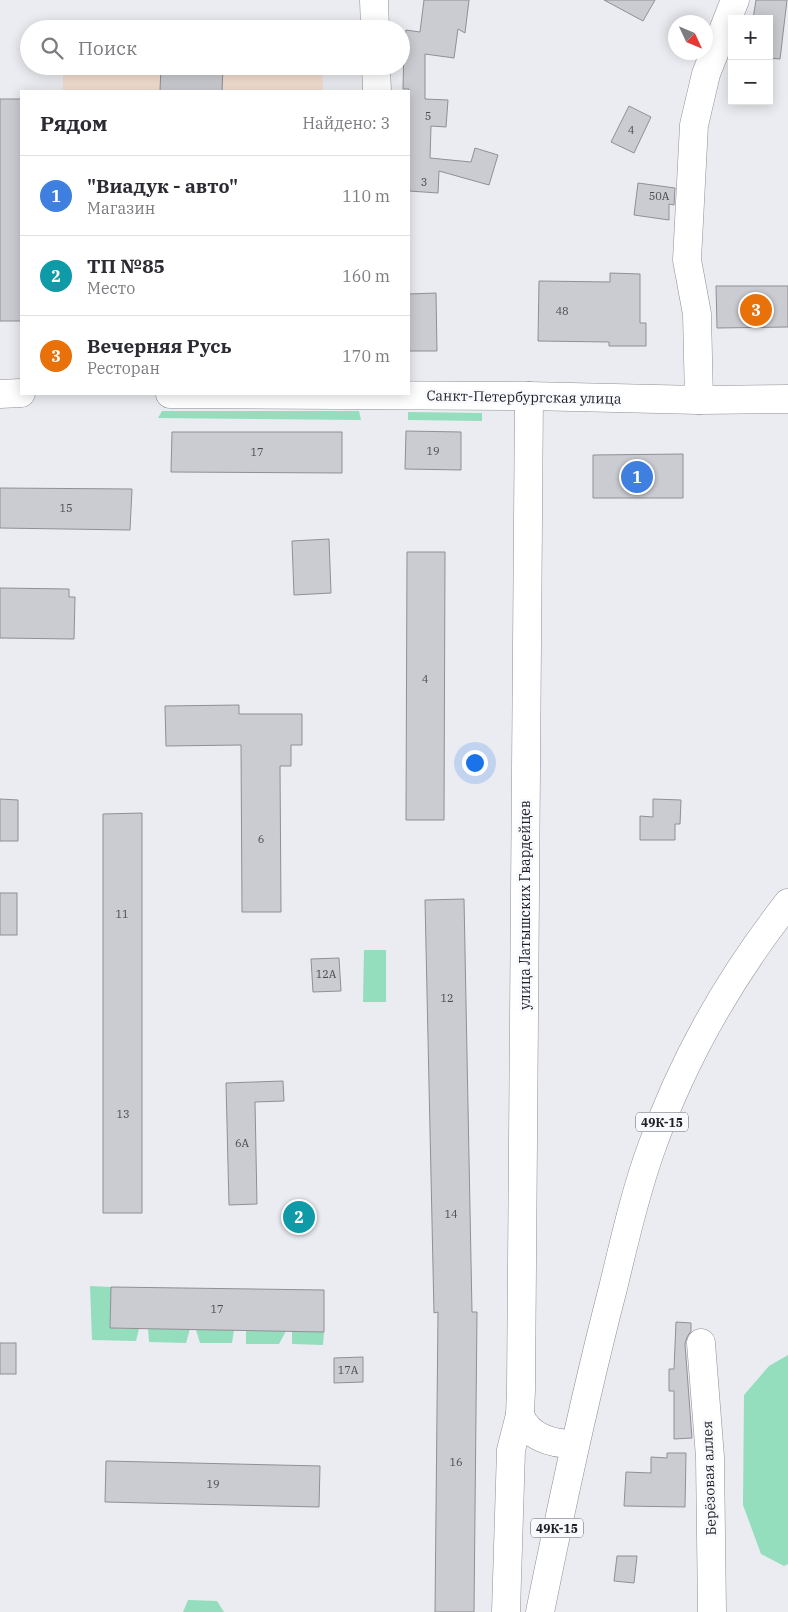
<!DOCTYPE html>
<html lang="ru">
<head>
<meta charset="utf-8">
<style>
  :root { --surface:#fff; --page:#f7f7f7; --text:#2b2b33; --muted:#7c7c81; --line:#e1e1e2; --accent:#5b45be }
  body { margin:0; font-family:"IBM Plex Serif",serif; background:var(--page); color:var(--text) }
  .controls { position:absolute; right:15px; top:15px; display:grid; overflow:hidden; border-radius:0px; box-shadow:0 2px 12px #0003 }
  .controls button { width:45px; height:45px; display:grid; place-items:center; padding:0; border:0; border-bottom:1px solid var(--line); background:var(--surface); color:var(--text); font:25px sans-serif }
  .compass { position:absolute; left:668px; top:15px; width:45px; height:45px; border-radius:50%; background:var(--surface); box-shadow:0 2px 12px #0003; rotate:134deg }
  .you { position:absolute; left:474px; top:762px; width:18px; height:18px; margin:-12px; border:4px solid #fff; border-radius:50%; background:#1a73e8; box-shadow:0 0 0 8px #1a73e833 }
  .badge { display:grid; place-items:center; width:32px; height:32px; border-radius:50%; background:var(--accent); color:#fff; font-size:16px; font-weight:700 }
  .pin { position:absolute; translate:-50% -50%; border:2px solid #fff; box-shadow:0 1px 5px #0006 }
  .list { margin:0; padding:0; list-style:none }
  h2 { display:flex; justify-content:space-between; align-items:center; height:65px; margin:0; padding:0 20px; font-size:21px }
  h2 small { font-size:16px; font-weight:400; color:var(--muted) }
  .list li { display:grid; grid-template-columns:32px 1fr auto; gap:15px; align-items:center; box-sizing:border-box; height:80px; padding:0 20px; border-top:1px solid var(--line) }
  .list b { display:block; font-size:19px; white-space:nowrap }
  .list p { margin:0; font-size:16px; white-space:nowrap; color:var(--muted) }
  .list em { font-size:16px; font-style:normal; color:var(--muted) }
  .icon { flex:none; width:28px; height:28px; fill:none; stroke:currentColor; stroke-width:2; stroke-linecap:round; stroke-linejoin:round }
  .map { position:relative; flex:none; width:788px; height:1612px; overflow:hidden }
  .search { position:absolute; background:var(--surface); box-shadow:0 2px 12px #0003; left:20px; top:20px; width:390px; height:55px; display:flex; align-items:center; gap:12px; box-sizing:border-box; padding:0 18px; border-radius:28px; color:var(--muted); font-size:19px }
  .panel { position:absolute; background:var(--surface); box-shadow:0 2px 12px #0003; left:20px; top:90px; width:390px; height:305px; border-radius:0px }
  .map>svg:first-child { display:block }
</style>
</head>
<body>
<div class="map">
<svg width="788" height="1612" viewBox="0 0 788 1612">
  <rect width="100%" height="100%" fill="#ebecf1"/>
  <!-- industrial -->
  <polygon fill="#f3ddd0" points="148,66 322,66 323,91 63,91 63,67 146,72"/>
  <!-- green -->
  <g fill="#94debd">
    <polygon points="162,411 359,411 361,420 158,418"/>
    <polygon points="408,412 482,413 482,421 408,420"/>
    <polygon points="364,950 386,950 386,1002 363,1002"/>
    <polygon points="90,1286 111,1287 110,1328 139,1329 136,1341 92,1340"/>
    <polygon points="148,1329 190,1329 186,1343 149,1342"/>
    <polygon points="196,1330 234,1330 232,1343 200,1343"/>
    <polygon points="246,1330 286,1331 279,1344 246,1344"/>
    <polygon points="292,1331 324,1332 323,1345 292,1344"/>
    <polygon points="788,1355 788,1564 784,1566 761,1554 743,1505 744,1395 769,1366"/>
    <polygon points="188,1600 217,1601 224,1612 183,1612"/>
  </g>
  <!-- building -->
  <g fill="#cbccd1" stroke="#8f8f94">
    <polygon points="424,0 469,0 465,33 458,29 454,58 425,54 425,99 448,100 446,127 431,126 430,158 471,162 475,148 498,155 489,185 439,171 438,193 409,191 409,89 403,89 404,44 406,30 420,32"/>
    <polygon points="604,0 655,0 643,21"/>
    <polygon points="756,0 787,0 780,59 769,58 769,19 753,19"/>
    <polygon points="161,66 223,66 222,91 160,91"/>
    <rect x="0" y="99" width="21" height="222"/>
    <polygon points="629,106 651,117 634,153 611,142"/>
    <polygon points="638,183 675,188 674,205 669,204 669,220 634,215"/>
    <polygon points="610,273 640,274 640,323 646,323 646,346 609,346 609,342 538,341 539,281 610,282"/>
    <polygon points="716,286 788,286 788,327 717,328"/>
    <polygon points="436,293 437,351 409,351 409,294"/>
    <polygon points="406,431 461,432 461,470 405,469"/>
    <polygon points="172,432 342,432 342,473 171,472"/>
    <polygon points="683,454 683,498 593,498 593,455"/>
    <polygon points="0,488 132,489 130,530 0,528"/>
    <polygon points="329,539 331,593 294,595 292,541"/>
    <polygon points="407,552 445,552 444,820 406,820"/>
    <polygon points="0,588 69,589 69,597 75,597 74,639 0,638"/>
    <polygon points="239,705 239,714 302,714 302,745 291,745 291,766 280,766 281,912 242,912 241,745 166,746 165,706"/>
    <polygon points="0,799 18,800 18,841 0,841"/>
    <polygon points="653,799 681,800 680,824 675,824 675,840 640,840 640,816 653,817"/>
    <polygon points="142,813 142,1213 103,1213 103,814"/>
    <rect x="0" y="893" width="17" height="42"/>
    <polygon points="464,899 472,1312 477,1312 474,1612 435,1612 438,1312 434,1313 425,900"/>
    <polygon points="339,958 341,991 313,992 311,959"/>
    <polygon points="283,1081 284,1101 255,1102 257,1204 229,1205 226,1083"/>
    <polygon points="313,1207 313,1225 285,1226 284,1208"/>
    <polygon points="111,1287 324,1290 324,1332 110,1328"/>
    <polygon points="676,1322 691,1323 691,1331 687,1337 685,1344 692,1438 674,1439 674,1391 669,1391 669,1369 674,1369"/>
    <rect x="0" y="1343" width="16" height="31"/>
    <polygon points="363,1357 363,1382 334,1383 334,1358"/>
    <polygon points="667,1453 686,1453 685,1507 624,1506 626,1472 651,1473 651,1457 667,1458"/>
    <polygon points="106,1461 320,1466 319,1507 105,1502"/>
    <polygon points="617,1556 637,1556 634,1583 614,1581"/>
  </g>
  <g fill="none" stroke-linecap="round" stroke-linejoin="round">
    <!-- minor casing -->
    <g stroke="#8e8f94" stroke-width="29">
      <g id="minor">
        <polyline points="374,0 375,29"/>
        <polyline points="376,66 377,91"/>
        <polyline points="529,396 699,400 788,399"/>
        <polyline points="699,400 697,314 687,260 694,125 706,74 735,0"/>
        <polyline points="701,1343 710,1457 712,1612"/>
      </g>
    </g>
    <!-- major casing -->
    <g stroke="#8e8f94" stroke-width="29">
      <g id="major">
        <polyline points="0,394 21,393"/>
        <polyline points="170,394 529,396 521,1389 520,1415 511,1450 506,1612"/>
        <path d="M520 1415C528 1437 552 1444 574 1444"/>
        <path d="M540 1612C562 1503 585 1396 613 1288 624 1243 634 1197 650 1152 681 1063 730 977 788 903"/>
      </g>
    </g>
    <!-- minor -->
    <use href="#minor" stroke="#fff" stroke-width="28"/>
    <!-- major -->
    <use href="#major" stroke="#fff" stroke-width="28"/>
  </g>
  <g text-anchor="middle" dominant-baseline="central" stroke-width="5" stroke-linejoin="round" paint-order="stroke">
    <!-- number labels -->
    <g font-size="11" fill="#494a4d">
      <text x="428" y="116">5</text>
      <text x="631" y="130">4</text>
      <text x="424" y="182">3</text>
      <text x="659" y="196">50А</text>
      <text x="562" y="311">48</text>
      <text x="433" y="451">19</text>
      <text x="257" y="452">17</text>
      <text x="66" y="508">15</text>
      <text x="425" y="679">4</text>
      <text x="261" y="839">6</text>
      <text x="122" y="914">11</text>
      <text x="326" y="974">12А</text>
      <text x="447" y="998">12</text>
      <text x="123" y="1114">13</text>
      <text x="242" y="1143">6А</text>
      <text x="451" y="1214">14</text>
      <text x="217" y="1309">17</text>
      <text x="348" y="1370">17А</text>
      <text x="456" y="1462">16</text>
      <text x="213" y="1484">19</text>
    </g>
    <!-- shield labels -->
    <g fill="#f8f9fe" stroke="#5f6063" stroke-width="1">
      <rect x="636" y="1112.5" width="52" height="19" rx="4"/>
      <rect x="531" y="1518.5" width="52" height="19" rx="4"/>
    </g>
    <g font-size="12" font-weight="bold" fill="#1e1f21">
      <text x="662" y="1122">49К-15</text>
      <text x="557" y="1528">49К-15</text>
    </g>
    <!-- street labels -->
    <g font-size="14" fill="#1e1f21" stroke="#f8f9fe">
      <text transform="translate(524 397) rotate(1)">Санкт-Петербургская улица</text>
      <text transform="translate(525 905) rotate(-90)">улица Латышских Гвардейцев</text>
      <text transform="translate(709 1478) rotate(-92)">Берёзовая аллея</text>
    </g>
  </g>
</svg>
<div class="controls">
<button>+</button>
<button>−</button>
</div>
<svg class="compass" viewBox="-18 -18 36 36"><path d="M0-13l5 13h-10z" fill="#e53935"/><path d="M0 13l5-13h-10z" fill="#7c7c81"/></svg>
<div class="you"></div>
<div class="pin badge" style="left:637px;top:477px;background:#3f7fe0">1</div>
<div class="pin badge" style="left:299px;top:1217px;background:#0f9aa8">2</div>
<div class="pin badge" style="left:756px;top:310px;background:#e8710a">3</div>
<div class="search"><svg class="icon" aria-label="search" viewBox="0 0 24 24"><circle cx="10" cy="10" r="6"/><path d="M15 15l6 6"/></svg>Поиск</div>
<section class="panel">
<h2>Рядом<small>Найдено: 3</small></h2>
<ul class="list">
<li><span class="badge" style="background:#3f7fe0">1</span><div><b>&quot;Виадук - авто&quot;</b><p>Магазин</p></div><em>110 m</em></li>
<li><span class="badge" style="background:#0f9aa8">2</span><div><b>ТП №85</b><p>Место</p></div><em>160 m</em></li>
<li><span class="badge" style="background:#e8710a">3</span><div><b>Вечерняя Русь</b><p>Ресторан</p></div><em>170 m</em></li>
</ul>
</section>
</div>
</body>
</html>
